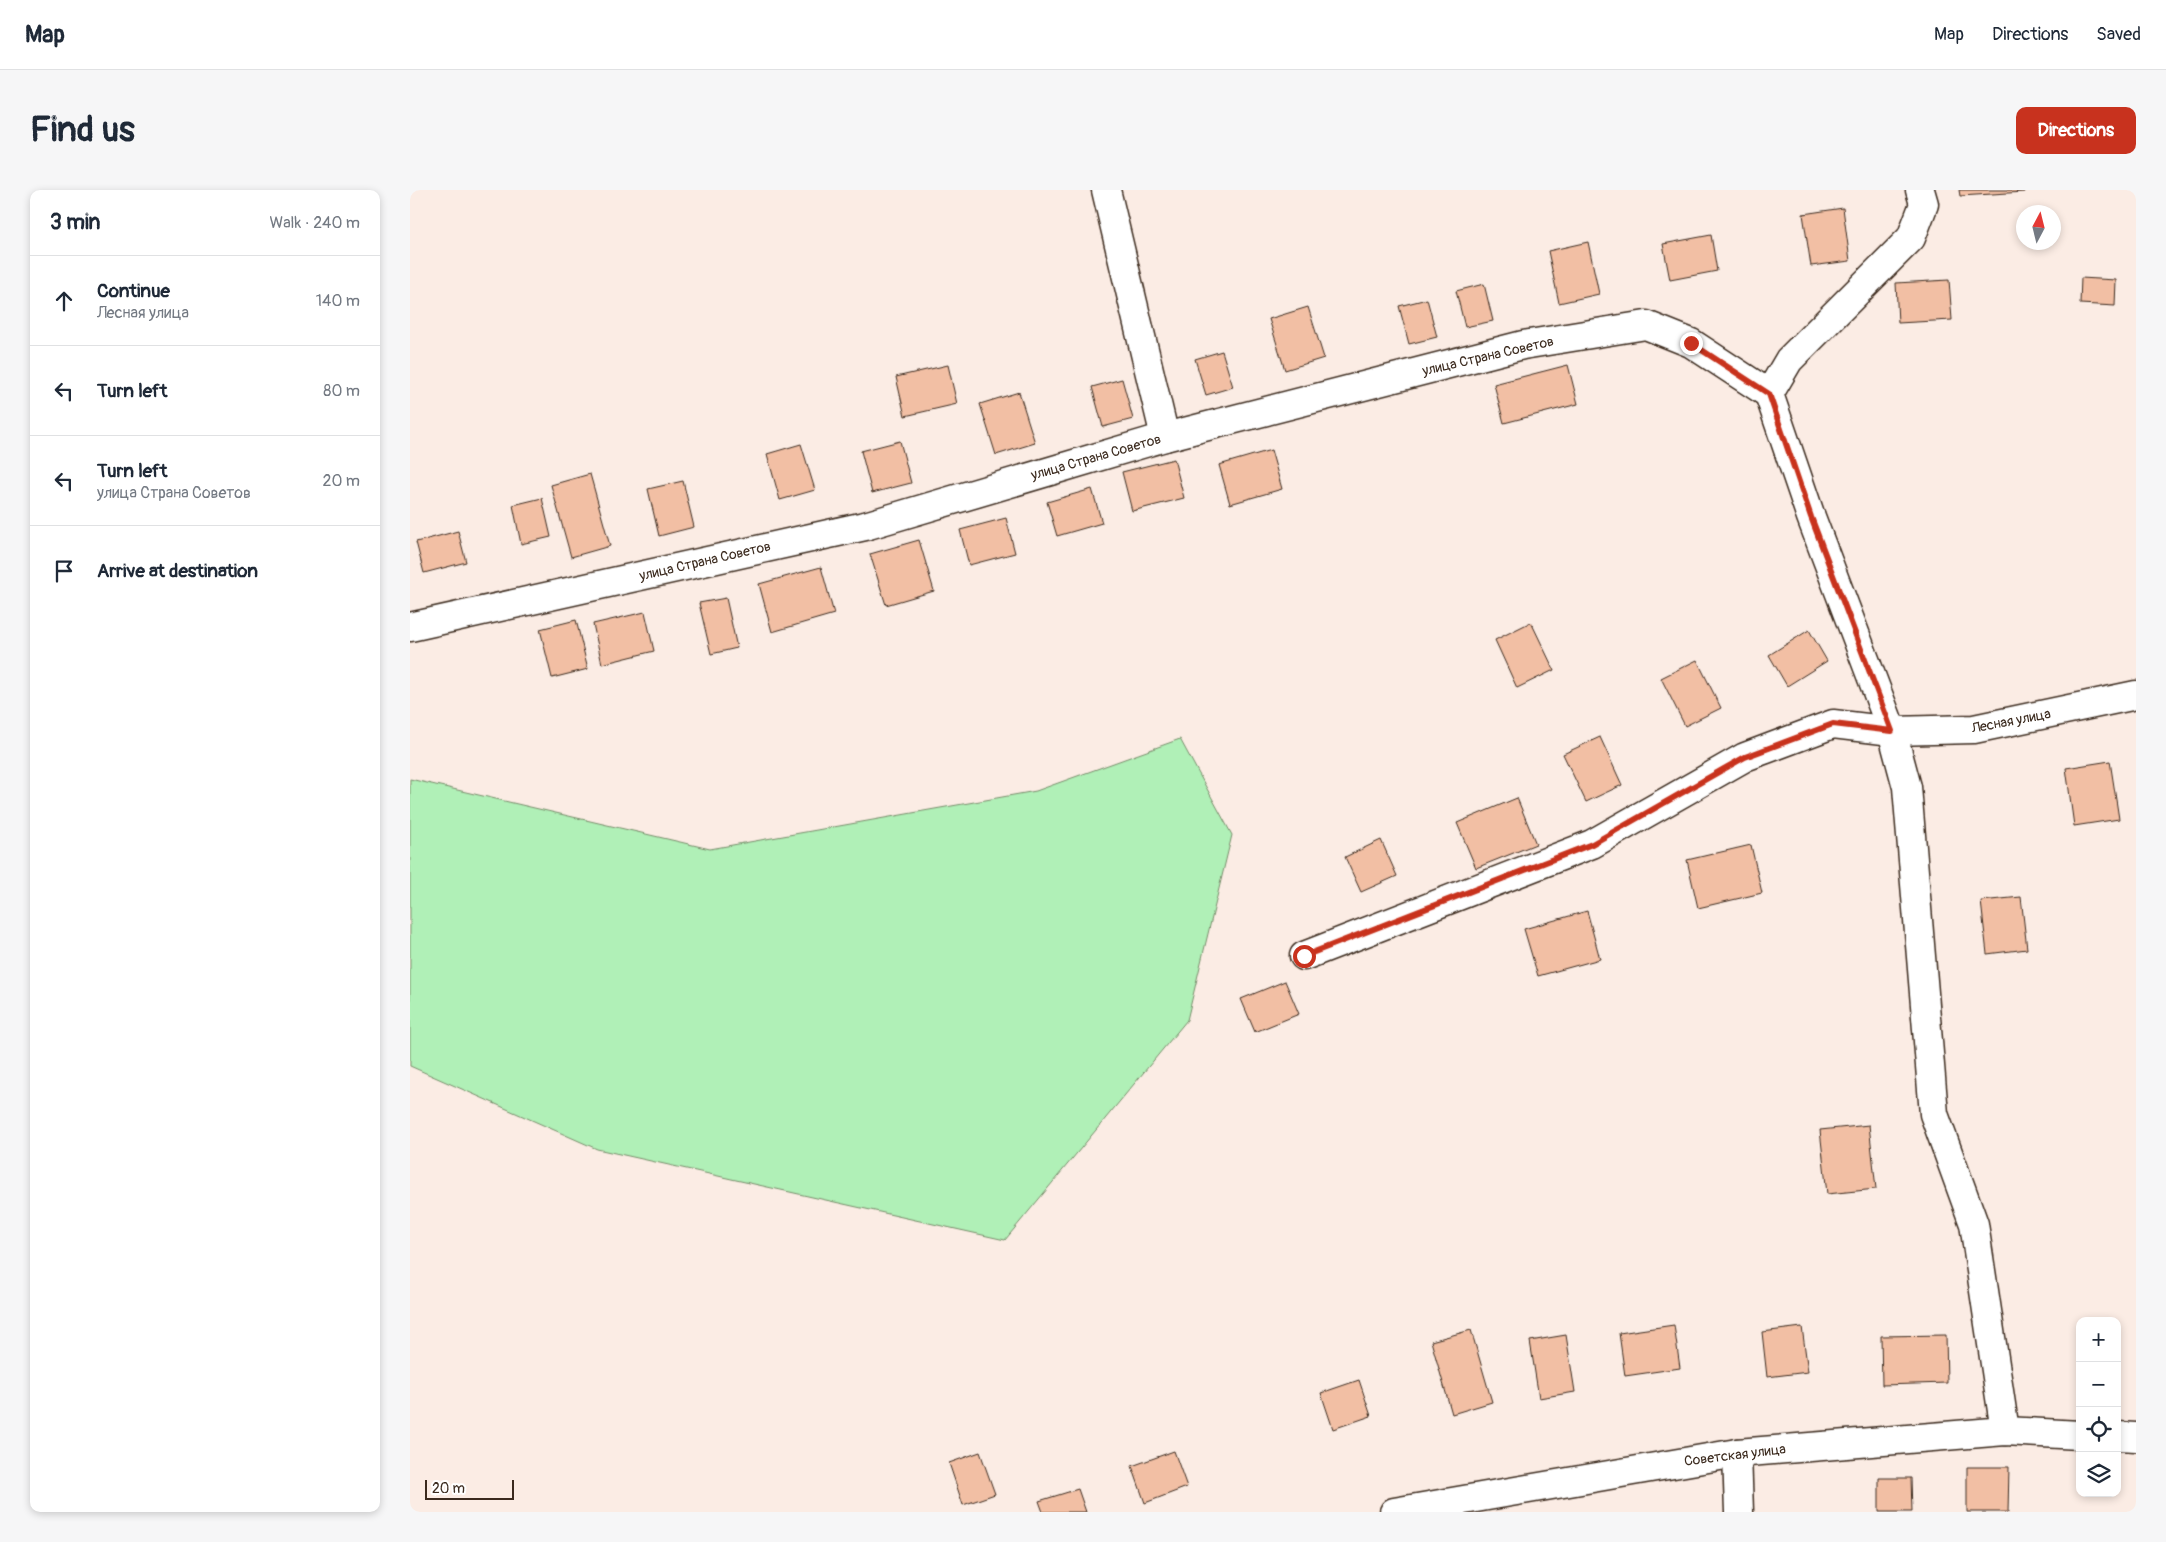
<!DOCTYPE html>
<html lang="en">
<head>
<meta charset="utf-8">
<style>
  :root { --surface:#fff; --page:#f6f6f7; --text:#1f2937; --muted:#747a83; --line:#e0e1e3; --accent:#c8321e }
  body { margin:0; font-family:Pangolin,sans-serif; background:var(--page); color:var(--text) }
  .controls { position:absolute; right:15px; bottom:15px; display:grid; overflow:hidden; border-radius:10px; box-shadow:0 2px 8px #0003 }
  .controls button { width:45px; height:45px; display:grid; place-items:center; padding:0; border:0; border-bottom:1px solid var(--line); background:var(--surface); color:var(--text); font:25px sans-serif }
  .compass { position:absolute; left:1606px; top:15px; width:45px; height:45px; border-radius:50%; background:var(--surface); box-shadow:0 2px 8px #0003; rotate:7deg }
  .scale { position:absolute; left:15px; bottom:12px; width:89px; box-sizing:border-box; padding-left:5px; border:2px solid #3b2a1e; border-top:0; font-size:14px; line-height:18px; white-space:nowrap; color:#3b2a1e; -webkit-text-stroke:4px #fff; paint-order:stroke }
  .stop { position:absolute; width:15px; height:15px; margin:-11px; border:4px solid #c8321e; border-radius:50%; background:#fff }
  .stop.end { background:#c8321e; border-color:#fff; box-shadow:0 1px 5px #0008 }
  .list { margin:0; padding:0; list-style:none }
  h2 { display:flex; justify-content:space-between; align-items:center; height:65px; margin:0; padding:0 20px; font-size:21px }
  h2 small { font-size:16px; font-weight:400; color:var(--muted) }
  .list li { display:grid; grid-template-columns:32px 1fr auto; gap:15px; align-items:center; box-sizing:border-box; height:90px; padding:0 20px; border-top:1px solid var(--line) }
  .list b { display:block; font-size:19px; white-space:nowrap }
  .list p { margin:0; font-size:16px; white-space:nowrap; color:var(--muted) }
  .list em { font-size:16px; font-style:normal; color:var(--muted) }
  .icon { flex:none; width:28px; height:28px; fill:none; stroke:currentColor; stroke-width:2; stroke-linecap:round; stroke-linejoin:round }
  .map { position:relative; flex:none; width:1726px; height:1322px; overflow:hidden; border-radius:10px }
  header { display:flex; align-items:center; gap:30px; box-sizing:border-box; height:70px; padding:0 25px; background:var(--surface); border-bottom:1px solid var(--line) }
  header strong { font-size:24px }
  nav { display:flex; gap:28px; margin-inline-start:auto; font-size:18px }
  .intro { display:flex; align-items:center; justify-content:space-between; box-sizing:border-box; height:120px; padding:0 30px }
  h1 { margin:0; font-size:35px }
  .button { padding:12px 22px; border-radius:10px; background:var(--accent); color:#fff; font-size:18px; font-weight:700 }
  main { display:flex; gap:30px; padding:0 30px }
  aside { flex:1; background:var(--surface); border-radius:10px; box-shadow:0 2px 8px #0003 }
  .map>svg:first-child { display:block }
</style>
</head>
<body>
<header>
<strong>Map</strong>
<nav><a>Map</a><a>Directions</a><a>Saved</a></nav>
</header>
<div class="intro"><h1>Find us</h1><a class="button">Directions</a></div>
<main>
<aside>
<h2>3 min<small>Walk · 240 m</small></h2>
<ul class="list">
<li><svg class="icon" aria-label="ahead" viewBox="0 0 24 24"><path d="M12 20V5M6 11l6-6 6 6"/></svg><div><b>Continue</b><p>Лесная улица</p></div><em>140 m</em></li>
<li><svg class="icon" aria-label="left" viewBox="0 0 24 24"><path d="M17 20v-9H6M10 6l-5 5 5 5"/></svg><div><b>Turn left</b></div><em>80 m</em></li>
<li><svg class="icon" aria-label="left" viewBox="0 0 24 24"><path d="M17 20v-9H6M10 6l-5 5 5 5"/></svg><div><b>Turn left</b><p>улица Страна Советов</p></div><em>20 m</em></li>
<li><svg class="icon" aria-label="arrive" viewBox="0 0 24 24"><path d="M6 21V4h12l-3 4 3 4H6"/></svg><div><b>Arrive at destination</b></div></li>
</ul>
</aside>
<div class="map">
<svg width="1726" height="1322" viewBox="0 0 1726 1322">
  <rect width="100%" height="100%" fill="#fbece4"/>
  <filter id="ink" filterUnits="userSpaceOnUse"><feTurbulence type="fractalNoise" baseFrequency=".02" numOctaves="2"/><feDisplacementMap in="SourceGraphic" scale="10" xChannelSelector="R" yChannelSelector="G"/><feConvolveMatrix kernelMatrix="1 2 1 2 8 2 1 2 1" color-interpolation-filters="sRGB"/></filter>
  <g filter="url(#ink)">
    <!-- green -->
    <polygon fill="#b0f0b7" stroke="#768d6a" points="770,549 822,645 777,830 595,1050 187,959 0,876 0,589 300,659 626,601"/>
    <!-- building -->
    <g fill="#f2bfa4" stroke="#3b2a1e">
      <polygon points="1549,0 1614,0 1614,2 1550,6"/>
      <polygon points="1433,18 1440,71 1401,76 1393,24"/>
      <polygon points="1301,45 1307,81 1260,90 1253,54"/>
      <polygon points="1178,52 1189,104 1149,113 1138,61"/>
      <polygon points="1671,88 1706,90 1705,116 1670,114"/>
      <polygon points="1539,90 1542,130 1488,133 1486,93"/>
      <polygon points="1074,94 1083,131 1055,137 1046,101"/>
      <polygon points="1017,109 1027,147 999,154 989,116"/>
      <polygon points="898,117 914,168 875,180 859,129"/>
      <polygon points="812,161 823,197 796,205 785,169"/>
      <polygon points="538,175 547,214 495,226 486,187"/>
      <polygon points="1158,175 1168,214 1094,233 1084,194"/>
      <polygon points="712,189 723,229 693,237 682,197"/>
      <polygon points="609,202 625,253 586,265 570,214"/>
      <polygon points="490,251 501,293 462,303 451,261"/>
      <polygon points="391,254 405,300 370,310 357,264"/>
      <polygon points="861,260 872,299 820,314 809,275"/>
      <polygon points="764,269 774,308 722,321 712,282"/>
      <polygon points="180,284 200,356 161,367 141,295"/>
      <polygon points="273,291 284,337 249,346 238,299"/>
      <polygon points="682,299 692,333 647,346 637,312"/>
      <polygon points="132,308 141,347 111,354 103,315"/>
      <polygon points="596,328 605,363 559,375 550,340"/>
      <polygon points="48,341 56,372 14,383 6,352"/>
      <polygon points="509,350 524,401 476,415 460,364"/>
      <polygon points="411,377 424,424 362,442 349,394"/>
      <polygon points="316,408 327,458 301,464 289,413"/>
      <polygon points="235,422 244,461 192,474 183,434"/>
      <polygon points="166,430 178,479 142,488 130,439"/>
      <polygon points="1121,432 1144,480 1107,498 1085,450"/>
      <polygon points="1399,440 1417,471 1377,496 1359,465"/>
      <polygon points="1287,470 1311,518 1275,536 1251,488"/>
      <polygon points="1190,547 1212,595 1176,612 1153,564"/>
      <polygon points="1700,571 1709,629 1664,636 1656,578"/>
      <polygon points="1107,608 1126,654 1066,678 1047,633"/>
      <polygon points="971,650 987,686 951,702 935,667"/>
      <polygon points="1341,655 1352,703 1288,718 1277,670"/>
      <polygon points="1611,707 1617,759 1577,764 1571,711"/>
      <polygon points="1177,721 1190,769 1128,786 1114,739"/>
      <polygon points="875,791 889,824 845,842 831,809"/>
      <polygon points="1459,935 1466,999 1417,1004 1410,940"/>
      <polygon points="1264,1135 1270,1178 1215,1186 1209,1143"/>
      <polygon points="1392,1137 1398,1182 1357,1187 1352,1142"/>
      <polygon points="1061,1140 1082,1212 1042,1224 1021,1151"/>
      <polygon points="1156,1145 1165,1202 1129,1208 1120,1151"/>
      <polygon points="1536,1145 1537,1193 1472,1195 1471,1146"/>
      <polygon points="949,1190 961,1226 923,1239 911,1203"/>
      <polygon points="764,1261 777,1297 735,1313 722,1276"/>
      <polygon points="570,1262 585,1304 553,1315 539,1273"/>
      <polygon points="1557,1277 1599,1277 1598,1322 1557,1322"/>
      <polygon points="1469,1288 1501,1288 1502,1322 1469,1322"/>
      <polygon points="668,1299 676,1322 633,1322 629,1311"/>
    </g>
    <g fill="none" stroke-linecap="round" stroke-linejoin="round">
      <!-- minor casing -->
      <g stroke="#3b2a1e" stroke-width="31">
        <g id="minor">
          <polyline points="696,0 755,247"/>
          <polyline points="1510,0 1514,14 1501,48 1379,170 1359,204 1401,327 1482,541 1497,597 1524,924 1564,1034 1595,1241"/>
          <polyline points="0,437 455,336 755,247 1113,155 1236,135 1281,153 1359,204"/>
          <polyline points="894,766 1182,654 1335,567 1423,534 1482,541 1564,539 1726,505"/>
          <polyline points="1707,1246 1726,1247"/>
          <polyline points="1327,1263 1329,1322"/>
          <polyline points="984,1322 1327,1263 1595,1241 1670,1245"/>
        </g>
      </g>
      <!-- minor -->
      <use href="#minor" stroke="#fff" stroke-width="28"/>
    </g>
  </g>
  <g fill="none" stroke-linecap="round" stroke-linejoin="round" filter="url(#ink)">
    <!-- route -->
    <polyline stroke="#c8321e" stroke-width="6" points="894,766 1182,654 1335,567 1423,534 1482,541 1401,327 1359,204 1281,153"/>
  </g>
  <g text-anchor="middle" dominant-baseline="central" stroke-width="4" stroke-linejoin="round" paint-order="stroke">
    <!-- street labels -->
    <g font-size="14" fill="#3b2a1e" stroke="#fff">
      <text transform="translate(1078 166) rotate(-13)">улица Страна Советов</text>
      <text transform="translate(686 267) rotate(-16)">улица Страна Советов</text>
      <text transform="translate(295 371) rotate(-13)">улица Страна Советов</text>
      <text transform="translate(1601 531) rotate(-11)">Лесная улица</text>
      <text transform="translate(1325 1265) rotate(-7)">Советская улица</text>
    </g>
  </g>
</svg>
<div class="controls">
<button>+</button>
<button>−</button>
<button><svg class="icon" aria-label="locate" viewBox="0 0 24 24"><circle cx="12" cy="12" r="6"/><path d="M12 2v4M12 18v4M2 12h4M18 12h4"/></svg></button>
<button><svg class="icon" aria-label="layers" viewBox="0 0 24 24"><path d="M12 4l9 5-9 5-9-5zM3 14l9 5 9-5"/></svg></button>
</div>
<svg class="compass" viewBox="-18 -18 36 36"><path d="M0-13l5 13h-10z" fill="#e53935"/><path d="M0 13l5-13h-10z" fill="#747a83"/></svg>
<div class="scale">20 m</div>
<div class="stop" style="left:894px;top:766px"></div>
<div class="stop end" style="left:1281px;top:153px"></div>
</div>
</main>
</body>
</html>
